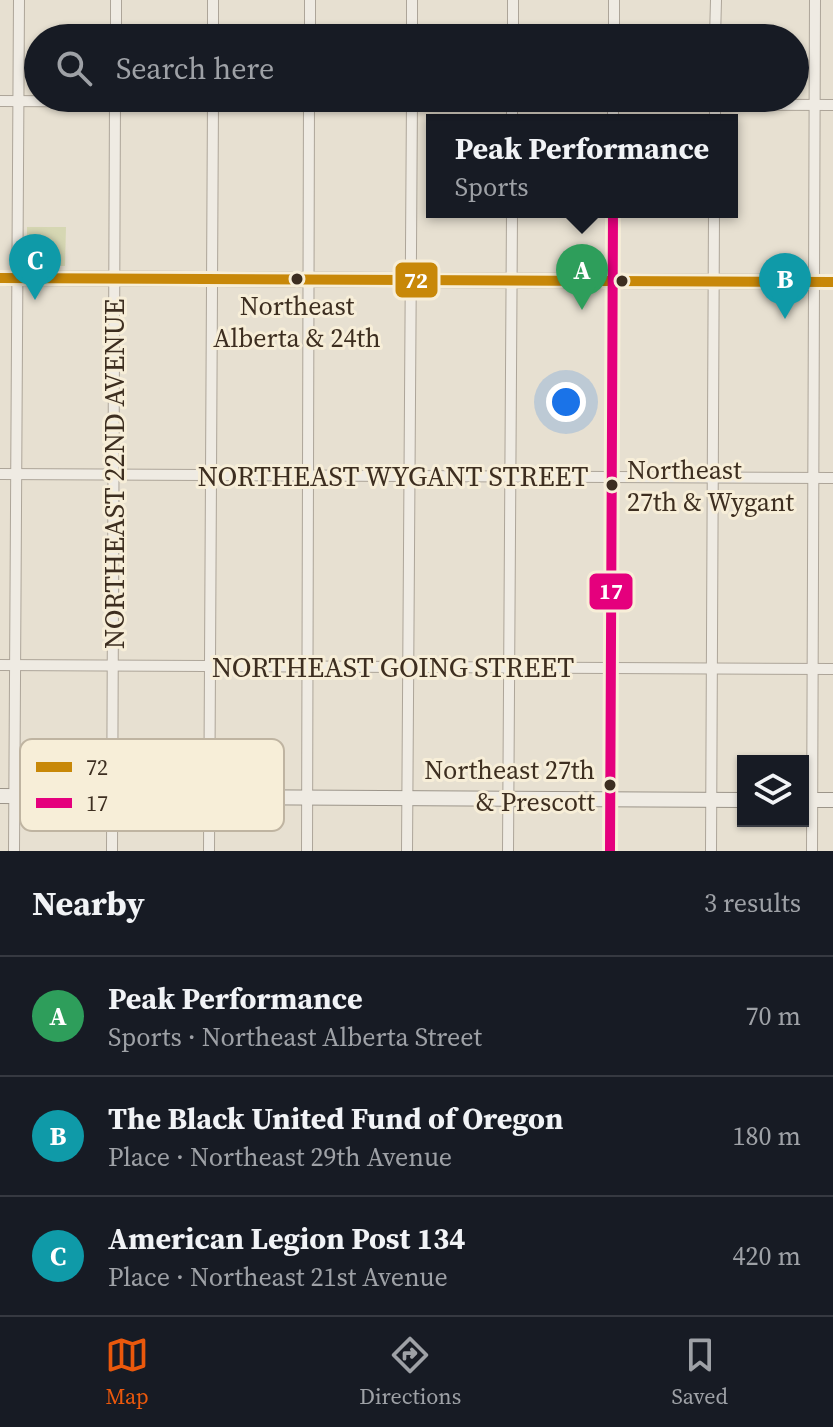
<!DOCTYPE html>
<html lang="en">
<head>
<meta charset="utf-8">
<style>
  :root { --surface:#171b24; --page:#20242c; --text:#f1f3f6; --muted:#9ea1a6; --line:#363941; --accent:#ea580c }
  body { margin:0; font-family:"Source Serif 4",serif; background:var(--page); color:var(--text) }
  .controls { position:absolute; right:24px; bottom:24px; display:grid; overflow:hidden; border-radius:0px; box-shadow:0 2px 6px #0004 }
  .controls button { width:72px; height:72px; display:grid; place-items:center; padding:0; border:0; border-bottom:2px solid var(--line); background:var(--surface); color:var(--text); font:40px sans-serif }
  .you { position:absolute; left:566px; top:402px; width:28px; height:28px; margin:-20px; border:6px solid #fff; border-radius:50%; background:#1a73e8; box-shadow:0 0 0 12px #1a73e833 }
  .badge { display:grid; place-items:center; width:52px; height:52px; border-radius:50%; background:var(--accent); color:#fff; font-size:26px; font-weight:700 }
  .pin { position:absolute; translate:-50% -66px; filter:drop-shadow(0 2px 4px #0008) }
  .pin::after { content:''; position:absolute; top:42px; width:28px; height:24px; background:inherit; clip-path:polygon(0 0,100% 0,50% 100%) }
  .popup { position:absolute; left:426px; top:114px; width:312px; height:104px; box-sizing:border-box; display:grid; place-content:center; border-radius:0px; background:var(--surface); filter:drop-shadow(0 2px 6px #0005); font-size:26px; white-space:nowrap; color:var(--muted) }
  .popup b { font-size:30px; color:var(--text) }
  .popup::after { content:''; position:absolute; left:50%; top:100%; margin-left:-16px; border:16px solid transparent; border-top-color:var(--surface) }
  .list { margin:0; padding:0; list-style:none }
  h2 { display:flex; justify-content:space-between; align-items:center; height:104px; margin:0; padding:0 32px; font-size:34px }
  h2 small { font-size:26px; font-weight:400; color:var(--muted) }
  .list li { display:grid; grid-template-columns:52px 1fr auto; gap:24px; align-items:center; box-sizing:border-box; height:120px; padding:0 32px; border-top:2px solid var(--line) }
  .list b { display:block; font-size:30px; white-space:nowrap }
  .list p { margin:0; font-size:26px; white-space:nowrap; color:var(--muted) }
  .list em { font-size:26px; font-style:normal; color:var(--muted) }
  .icon { flex:none; width:44px; height:44px; fill:none; stroke:currentColor; stroke-width:2; stroke-linecap:round; stroke-linejoin:round }
  .map { position:relative; flex:none; width:833px; height:851px; overflow:hidden }
  .search { position:absolute; background:var(--surface); box-shadow:0 2px 6px #0004; left:24px; right:24px; top:24px; height:88px; display:flex; align-items:center; gap:20px; box-sizing:border-box; padding:0 28px; border-radius:44px; color:var(--muted); font-size:30px }
  .sheet { height:464px; background:var(--surface) }
  nav { display:flex; justify-content:space-around; align-items:center; box-sizing:border-box; height:112px; border-top:2px solid var(--line); background:var(--surface); font-size:22px; color:var(--muted) }
  nav a { display:grid; justify-items:center; gap:4px }
  nav .on { color:var(--accent) }
  .map>svg:first-child { display:block }
</style>
</head>
<body>
<div class="map">
<svg width="833" height="851" viewBox="0 0 833 851">
  <rect width="100%" height="100%" fill="#e7e0d1"/>
  <!-- green -->
  <polygon fill="#d6d7b3" points="27,227 66,227 65,266 27,266"/>
  <g fill="none" stroke-linecap="round" stroke-linejoin="round">
    <!-- street casing -->
    <g stroke="#ada599" stroke-width="12">
      <g id="street">
        <polyline points="116,38 116,0"/>
        <polyline points="213,38 213,0"/>
        <polyline points="310,38 310,0"/>
        <polyline points="412,38 412,0"/>
        <polyline points="513,38 513,0"/>
        <polyline points="614,38 614,0"/>
        <polyline points="715,38 716,0"/>
        <polyline points="0,101 833,105"/>
        <polyline points="512,120 512,98"/>
        <polyline points="613,120 613,98"/>
        <polyline points="715,120 715,98"/>
        <polyline points="0,474 833,478"/>
        <polyline points="0,665 833,669"/>
        <polyline points="14,851 19,0"/>
        <polyline points="112,851 115,98"/>
        <polyline points="209,851 213,98"/>
        <polyline points="307,851 309,98"/>
        <polyline points="407,851 412,98"/>
        <polyline points="508,851 512,212"/>
        <polyline points="610,851 613,212"/>
        <polyline points="711,851 714,212"/>
        <polyline points="812,851 815,0"/>
      </g>
    </g>
    <!-- secondary casing -->
    <g stroke="#9c958a" stroke-width="16">
      <g id="secondary">
        <polyline points="0,278 833,282"/>
        <polyline points="0,796 743,800"/>
        <polyline points="803,800 833,800"/>
      </g>
    </g>
    <!-- street -->
    <use href="#street" stroke="#efebe3" stroke-width="10"/>
    <!-- secondary -->
    <use href="#secondary" stroke="#efebe3" stroke-width="14"/>
    <!-- bus-1 casing -->
    <g stroke="#f7eed8" stroke-width="16">
      <polyline id="bus-1" points="0,278 833,282"/>
    </g>
    <!-- bus-2 casing -->
    <g stroke="#f7eed8" stroke-width="16">
      <polyline id="bus-2" points="610,851 613,212"/>
    </g>
    <!-- bus-1 -->
    <use href="#bus-1" stroke="#c88808" stroke-width="10"/>
    <!-- bus-2 -->
    <use href="#bus-2" stroke="#e5007d" stroke-width="10"/>
  </g>
  <!-- markers -->
  <g fill="#3d2e20" stroke="#f7eed8" stroke-width="3">
    <circle cx="297" cy="279" r="7"/>
    <circle cx="622" cy="281" r="7"/>
    <circle cx="612" cy="485" r="7"/>
    <circle cx="610" cy="785" r="7"/>
  </g>
  <g text-anchor="middle" dominant-baseline="central" stroke-width="6" stroke-linejoin="round" paint-order="stroke">
    <!-- bus labels -->
    <g font-size="26" fill="#3d2e20" stroke="#f7eed8">
      <text x="297" y="306">Northeast<tspan x="297" dy="32">Alberta &amp; 24th</tspan></text>
      <text x="627" y="470" text-anchor="start">Northeast<tspan x="627" dy="32">27th &amp; Wygant</tspan></text>
      <text x="595" y="770" text-anchor="end">Northeast 27th<tspan x="595" dy="32">&amp; Prescott</tspan></text>
    </g>
    <!-- street labels -->
    <g font-size="28" fill="#3d2e20" stroke="#f7eed8">
      <text transform="translate(114 474) rotate(-90)">NORTHEAST 22ND AVENUE</text>
      <text x="393" y="476">NORTHEAST WYGANT STREET</text>
      <text x="393" y="667">NORTHEAST GOING STREET</text>
    </g>
  </g>
  <!-- legend -->
  <rect x="20" y="739" width="264" height="92" rx="12" fill="#f7eed8" stroke="#bfb4a1" stroke-width="2"/>
  <rect x="36" y="762" width="36" height="10" fill="#c88808"/>
  <rect x="36" y="798" width="36" height="10" fill="#e5007d"/>
  <g font-size="22" fill="#3d2e20">
    <text x="86" y="775">72</text>
    <text x="86" y="811">17</text>
  </g>
  <g stroke="#f7eed8" stroke-width="3">
    <rect x="394" y="261" width="45" height="38" rx="8" fill="#c88808"/>
    <rect x="588" y="572" width="46" height="39" rx="8" fill="#e5007d"/>
  </g>
  <g font-size="22" text-anchor="middle" font-weight="bold" fill="#fff">
    <text x="416" y="288">72</text>
    <text x="611" y="599">17</text>
  </g>
</svg>
<div class="controls">
<button><svg class="icon" aria-label="layers" viewBox="0 0 24 24"><path d="M12 4l9 5-9 5-9-5zM3 14l9 5 9-5"/></svg></button>
</div>
<div class="you"></div>
<div class="pin badge" style="left:582px;top:310px;background:#2e9e5b">A</div>
<div class="popup"><b>Peak Performance</b>Sports</div>
<div class="pin badge" style="left:785px;top:319px;background:#0f9aa8">B</div>
<div class="pin badge" style="left:35px;top:300px;background:#0f9aa8">C</div>
<div class="search"><svg class="icon" aria-label="search" viewBox="0 0 24 24"><circle cx="10" cy="10" r="6"/><path d="M15 15l6 6"/></svg>Search here</div>
</div>
<section class="sheet">
<h2>Nearby<small>3 results</small></h2>
<ul class="list">
<li><span class="badge" style="background:#2e9e5b">A</span><div><b>Peak Performance</b><p>Sports · Northeast Alberta Street</p></div><em>70 m</em></li>
<li><span class="badge" style="background:#0f9aa8">B</span><div><b>The Black United Fund of Oregon</b><p>Place · Northeast 29th Avenue</p></div><em>180 m</em></li>
<li><span class="badge" style="background:#0f9aa8">C</span><div><b>American Legion Post 134</b><p>Place · Northeast 21st Avenue</p></div><em>420 m</em></li>
</ul>
</section>
<nav>
<a class="on"><svg class="icon" aria-label="map" viewBox="0 0 24 24"><path d="M3 6l6-2 6 2 6-2v14l-6 2-6-2-6 2zM9 4v14M15 6v14"/></svg>Map</a>
<a><svg class="icon" aria-label="directions" viewBox="0 0 24 24"><path d="M12 3l9 9-9 9-9-9zM9 14v-3h6M13 9l2 2-2 2"/></svg>Directions</a>
<a><svg class="icon" aria-label="saved" viewBox="0 0 24 24"><path d="M7 4h10v16l-5-4-5 4z"/></svg>Saved</a>
</nav>
</body>
</html>
